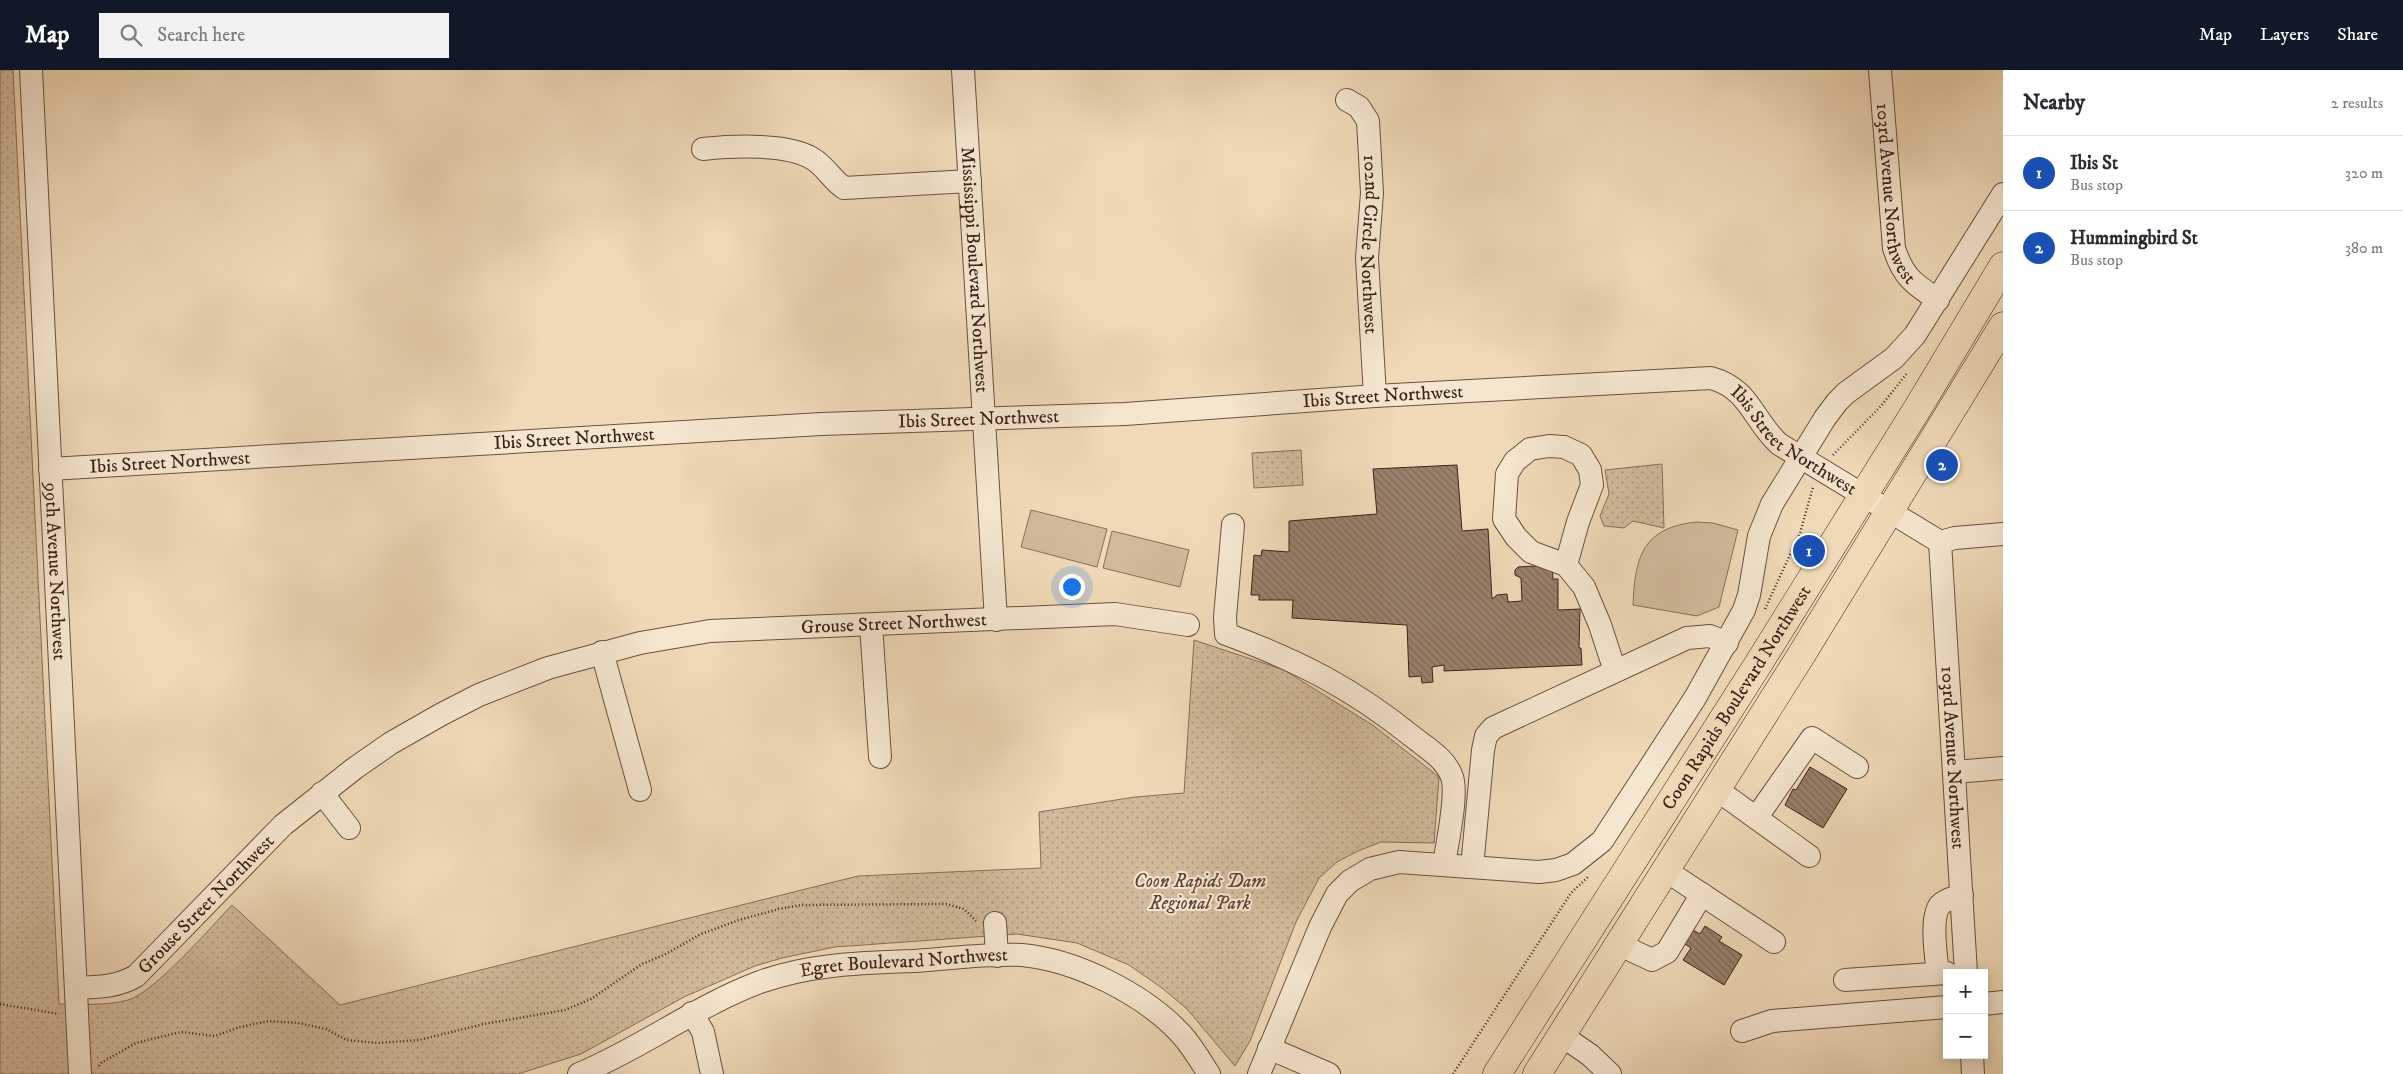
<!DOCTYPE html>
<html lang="en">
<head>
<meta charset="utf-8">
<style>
  :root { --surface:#fff; --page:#f2f2f3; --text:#2b2b33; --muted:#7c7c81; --line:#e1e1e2; --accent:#111827 }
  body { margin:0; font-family:"IM FELL DW Pica",serif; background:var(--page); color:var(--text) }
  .controls { position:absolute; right:15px; bottom:15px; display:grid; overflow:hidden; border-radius:0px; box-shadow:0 2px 12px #0003 }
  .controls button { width:45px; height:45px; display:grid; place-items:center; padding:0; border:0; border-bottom:1px solid var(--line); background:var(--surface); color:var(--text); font:25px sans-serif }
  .you { position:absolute; left:1071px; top:516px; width:18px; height:18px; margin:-12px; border:4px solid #fff; border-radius:50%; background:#1a73e8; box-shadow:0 0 0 8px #1a73e833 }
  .badge { display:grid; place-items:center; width:32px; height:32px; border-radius:50%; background:var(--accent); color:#fff; font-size:16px; font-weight:700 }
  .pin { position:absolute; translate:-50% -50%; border:2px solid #fff; box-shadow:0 1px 5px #0006 }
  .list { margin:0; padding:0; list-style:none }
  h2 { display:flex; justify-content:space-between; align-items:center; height:65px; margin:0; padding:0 20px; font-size:21px }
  h2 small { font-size:16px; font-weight:400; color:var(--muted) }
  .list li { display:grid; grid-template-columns:32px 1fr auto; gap:15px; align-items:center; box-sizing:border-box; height:75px; padding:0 20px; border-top:1px solid var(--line) }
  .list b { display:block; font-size:19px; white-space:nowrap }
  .list p { margin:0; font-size:16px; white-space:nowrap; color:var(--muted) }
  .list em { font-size:16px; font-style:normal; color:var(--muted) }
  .icon { flex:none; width:28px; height:28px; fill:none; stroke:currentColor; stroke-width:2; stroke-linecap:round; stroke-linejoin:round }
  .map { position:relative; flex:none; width:2003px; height:1004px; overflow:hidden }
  header { display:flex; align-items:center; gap:30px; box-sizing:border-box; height:70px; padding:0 25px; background:var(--accent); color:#fff }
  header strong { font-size:24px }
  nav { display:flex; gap:28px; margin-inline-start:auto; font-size:18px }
  .search { width:350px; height:45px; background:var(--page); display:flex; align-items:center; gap:12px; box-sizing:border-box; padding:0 18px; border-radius:0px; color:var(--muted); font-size:19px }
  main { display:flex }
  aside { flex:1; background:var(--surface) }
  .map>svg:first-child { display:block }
</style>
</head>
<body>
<header>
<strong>Map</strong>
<div class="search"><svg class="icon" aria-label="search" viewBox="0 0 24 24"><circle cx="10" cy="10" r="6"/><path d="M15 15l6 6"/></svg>Search here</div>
<nav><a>Map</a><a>Layers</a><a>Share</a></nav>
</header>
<main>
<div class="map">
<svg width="2003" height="1004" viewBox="0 0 2003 1004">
  <defs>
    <pattern id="park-dots" width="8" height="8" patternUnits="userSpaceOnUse" patternTransform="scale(1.25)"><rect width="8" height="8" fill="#d1ba9c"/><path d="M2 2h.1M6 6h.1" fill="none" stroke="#ab977e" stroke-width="1.8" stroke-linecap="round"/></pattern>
    <pattern id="building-back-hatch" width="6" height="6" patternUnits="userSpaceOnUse" patternTransform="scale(1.25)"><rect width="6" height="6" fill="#99816b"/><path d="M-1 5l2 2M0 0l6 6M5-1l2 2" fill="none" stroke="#7e6957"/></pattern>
  </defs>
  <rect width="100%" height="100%" fill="#efd9b7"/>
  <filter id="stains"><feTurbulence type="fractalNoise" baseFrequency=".004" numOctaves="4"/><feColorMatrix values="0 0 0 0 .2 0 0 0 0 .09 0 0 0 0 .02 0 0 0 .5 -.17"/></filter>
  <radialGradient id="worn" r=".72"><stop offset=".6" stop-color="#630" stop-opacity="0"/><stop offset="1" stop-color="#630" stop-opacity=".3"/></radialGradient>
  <!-- park -->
  <g fill="url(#park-dots)" stroke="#866e5a">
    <path d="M0 0H13L59 934C81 934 106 936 128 930 155 922 210 858 232 835L340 935 858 806 1041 798 1039 742 1135 727 1184 723 1194 570 1284 600 1374 656 1439 707 1434 773 1381 772 1358 781 1337 792 1319 808 1296 852 1250 971 1235 996 1187 939 1162 918 1129 895 1077 873 1017 864 835 877 782 888 755 896 684 927 581 984 518 1004H0Z"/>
    <polygon points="1301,380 1303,415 1254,418 1252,383"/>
    <polygon points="1662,394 1664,458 1633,451 1624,458 1604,456 1600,446 1609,424 1605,400"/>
  </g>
  <!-- garden -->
  <g fill="#d1ba9c" stroke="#866e5a">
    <polygon points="1031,440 1107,459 1097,497 1021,477"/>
    <path d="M1696 452 1713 453 1738 460 1719 537 1697 546 1633 535C1635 486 1643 458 1696 452Z"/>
    <polygon points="1112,461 1189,480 1180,517 1103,498"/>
  </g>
  <!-- building -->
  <g fill="url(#building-back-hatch)" stroke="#3c2219">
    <polygon points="1457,395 1462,461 1488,459 1492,529 1497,525 1507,524 1508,532 1522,531 1521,508 1515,505 1515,500 1518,497 1552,495 1553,509 1558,509 1558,540 1580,539 1579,578 1581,578 1582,595 1444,601 1444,595 1432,597 1433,612 1422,613 1421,606 1409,607 1407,555 1292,548 1293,530 1259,530 1259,525 1251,525 1254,485 1261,486 1262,480 1289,482 1289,451 1377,444 1373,399"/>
    <polygon points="1810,697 1847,719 1823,758 1785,735 1793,719 1796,720"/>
    <polygon points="1705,856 1722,867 1719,871 1742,885 1724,915 1683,890 1691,878 1685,874 1693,860 1700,864"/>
  </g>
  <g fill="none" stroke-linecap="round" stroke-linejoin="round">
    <!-- minor casing -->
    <g stroke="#695040" stroke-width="24">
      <g id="minor">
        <path id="s1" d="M31 0 80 1004"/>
        <path id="s2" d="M963 0 996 550"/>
        <path id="s3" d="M1880 0 1894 178C1903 207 1914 214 1938 230"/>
        <path id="s4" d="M1347 30 1359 37 1368 51 1372 123 1367 188 1375 326"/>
        <path d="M703 79C732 76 788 73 813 89 825 96 832 110 844 118L970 111"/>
        <path id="s5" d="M50 399 821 354 1125 344 1375 326 1711 308C1750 319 1752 349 1779 374L1940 472 1955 468 2003 464"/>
        <path d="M1233 455 1225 547 1226 564C1299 591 1352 618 1413 667 1427 678 1446 689 1452 707 1458 725 1447 774 1444 794"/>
        <path id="s6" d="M1940 472 1966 903"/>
        <polyline points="1566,495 1578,452 1592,415 1590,400 1581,385 1564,377 1549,376 1530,379 1515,391 1507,404 1504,449 1516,467 1531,482 1566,495 1584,517 1600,555 1615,601"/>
        <polyline points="871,555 880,687"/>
        <polyline points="602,582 640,720"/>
        <polyline points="1955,702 2003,698"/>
        <polyline points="1716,719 1809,786"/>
        <polyline points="322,723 349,758"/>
        <polyline points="1756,748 1812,668 1857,697"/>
        <polyline points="1472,797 1483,680 1486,666 1493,658 1687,568 1710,566 1727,573"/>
        <polyline points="1665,800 1774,872"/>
        <polyline points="995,853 997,886"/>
        <polyline points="1618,874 1652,890 1667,882 1702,824"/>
        <path d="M1938 903C1936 887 1930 848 1940 835 1946 829 1954 828 1962 825"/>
        <polyline points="1845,910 1947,903"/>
        <path id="s7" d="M77 918C99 917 117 917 136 906L283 755 355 698 391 673 442 644 479 625 548 598 640 573 710 561 1115 544 1188 555"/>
        <polyline points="1984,934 2003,932"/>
        <polyline points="692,943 703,962 712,1004"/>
        <polyline points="1742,961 1772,951 1947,937"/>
        <polyline points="1561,965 1590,985 1610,1004"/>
        <polyline points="1269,978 1329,1004"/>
        <polyline points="1972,985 1973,1004"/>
        <path id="s8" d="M579 1004C642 978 696 936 760 912 810 894 861 893 913 891 948 889 986 883 1022 885 1076 890 1144 924 1181 964 1192 976 1200 990 1209 1004"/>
        <polyline points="1259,1004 1320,857 1337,824 1350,811 1370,799 1399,792 1539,802 1556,800 1573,794 1602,771 1695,628 1744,540 1749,525 1759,466 1772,434 1825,348 1837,332 1846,323 1894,288 1915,265 2003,124"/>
      </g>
    </g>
    <!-- major casing -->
    <g stroke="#3c2219" stroke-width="29">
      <g id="major">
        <path id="s9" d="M1497 1004 1757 596 1919 336 2003 196"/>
        <polyline points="1537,1004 1800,587 2003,256"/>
      </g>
    </g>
    <!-- path -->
    <g stroke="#3c2219" stroke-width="2.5" stroke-dasharray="1 2.5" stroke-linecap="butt">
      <polyline points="1833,385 1881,336 1908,302"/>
      <polyline points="1765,539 1800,463 1813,417"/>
      <polyline points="0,934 59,944"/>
      <polyline points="99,996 101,993 136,973 181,962 215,966 240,957 269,951 298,953 326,959 347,970 377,973 419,970 484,954 565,940 591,929 642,894 664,885 701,864 739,850 779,839 801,835 946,834 964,839 976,851"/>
      <polyline points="1453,1004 1571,823 1589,806"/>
    </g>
    <!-- minor -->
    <use href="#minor" stroke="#f5e6d0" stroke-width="22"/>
    <!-- major -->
    <use href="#major" stroke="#efd9b7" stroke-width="28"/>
  </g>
  <g text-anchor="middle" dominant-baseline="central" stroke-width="4" stroke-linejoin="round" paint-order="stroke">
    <!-- street labels -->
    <g font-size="19" fill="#3c2219" stroke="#f5e6d0">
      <text stroke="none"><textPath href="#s3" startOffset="125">103rd Avenue Northwest</textPath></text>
      <text stroke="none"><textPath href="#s4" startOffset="154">102nd Circle Northwest</textPath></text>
      <text stroke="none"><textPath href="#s2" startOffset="200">Mississippi Boulevard Northwest</textPath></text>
      <text stroke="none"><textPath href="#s5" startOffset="1335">Ibis Street Northwest</textPath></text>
      <text stroke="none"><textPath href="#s5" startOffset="930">Ibis Street Northwest</textPath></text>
      <text stroke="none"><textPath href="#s5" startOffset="525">Ibis Street Northwest</textPath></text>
      <text stroke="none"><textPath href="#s5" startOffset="1769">Ibis Street Northwest</textPath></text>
      <text stroke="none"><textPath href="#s5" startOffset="120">Ibis Street Northwest</textPath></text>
      <text stroke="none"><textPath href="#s1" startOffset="502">99th Avenue Northwest</textPath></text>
      <text stroke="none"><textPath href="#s7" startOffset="932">Grouse Street Northwest</textPath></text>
      <text stroke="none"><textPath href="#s9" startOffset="446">Coon Rapids Boulevard Northwest</textPath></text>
      <text stroke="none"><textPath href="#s6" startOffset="216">103rd Avenue Northwest</textPath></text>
      <text stroke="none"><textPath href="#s7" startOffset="161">Grouse Street Northwest</textPath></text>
      <text stroke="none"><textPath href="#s8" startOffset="349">Egret Boulevard Northwest</textPath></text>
    </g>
    <!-- park labels -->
    <g font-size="19" font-style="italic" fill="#61483a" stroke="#f5e6d0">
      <text x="1200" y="811">Coon Rapids Dam<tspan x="1200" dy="22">Regional Park</tspan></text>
    </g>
  </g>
  <rect width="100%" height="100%" filter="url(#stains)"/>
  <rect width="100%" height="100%" fill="url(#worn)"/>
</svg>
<div class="controls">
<button>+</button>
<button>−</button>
</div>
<div class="you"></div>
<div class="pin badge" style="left:1809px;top:481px;background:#1a4fb4">1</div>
<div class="pin badge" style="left:1942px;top:395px;background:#1a4fb4">2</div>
</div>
<aside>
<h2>Nearby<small>2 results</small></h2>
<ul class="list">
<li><span class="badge" style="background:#1a4fb4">1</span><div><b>Ibis St</b><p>Bus stop</p></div><em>320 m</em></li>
<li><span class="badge" style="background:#1a4fb4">2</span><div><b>Hummingbird St</b><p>Bus stop</p></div><em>380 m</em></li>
</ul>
</aside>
</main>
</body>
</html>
